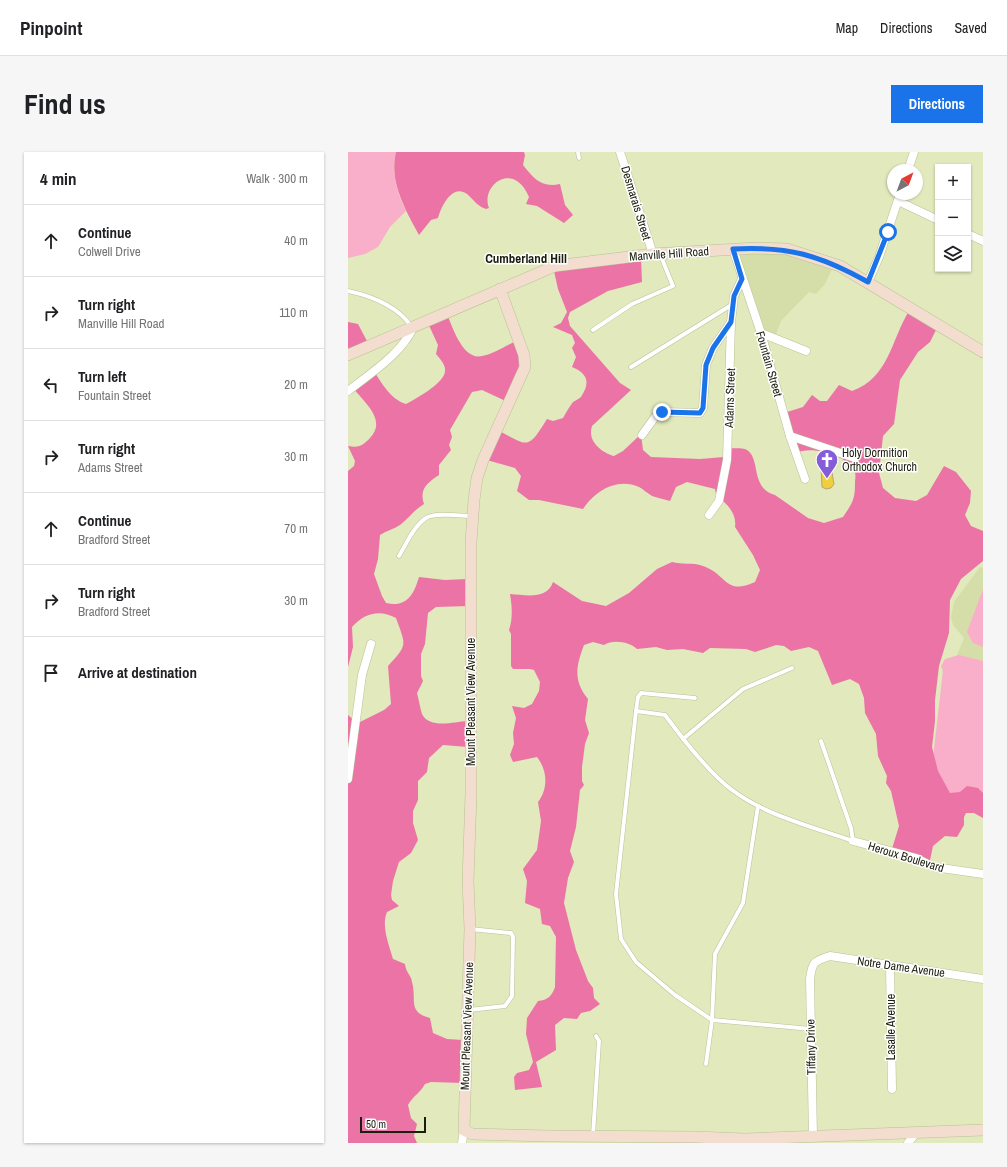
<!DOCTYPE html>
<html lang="en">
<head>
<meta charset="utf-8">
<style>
  :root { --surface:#fff; --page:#f6f6f6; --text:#202124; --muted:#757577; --line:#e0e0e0; --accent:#1a73e8 }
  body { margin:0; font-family:"Archivo Narrow",sans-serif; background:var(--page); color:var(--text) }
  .controls { position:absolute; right:12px; top:12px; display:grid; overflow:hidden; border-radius:0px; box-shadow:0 1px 3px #0004 }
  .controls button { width:36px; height:36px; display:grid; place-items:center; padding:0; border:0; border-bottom:1px solid var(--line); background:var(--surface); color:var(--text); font:20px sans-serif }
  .compass { position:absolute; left:539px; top:12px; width:36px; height:36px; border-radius:50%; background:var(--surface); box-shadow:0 1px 3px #0004; rotate:41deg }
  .scale { position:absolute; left:12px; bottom:10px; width:66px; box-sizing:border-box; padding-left:4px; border:2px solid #1b1e0d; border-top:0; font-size:11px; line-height:14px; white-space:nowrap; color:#1b1e0d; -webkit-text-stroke:3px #fff; paint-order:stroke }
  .stop { position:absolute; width:12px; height:12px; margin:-9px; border:3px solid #1a73e8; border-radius:50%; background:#fff }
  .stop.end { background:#1a73e8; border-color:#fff; box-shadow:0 1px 4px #0008 }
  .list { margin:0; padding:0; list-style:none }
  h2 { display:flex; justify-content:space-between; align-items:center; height:52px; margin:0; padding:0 16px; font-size:17px }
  h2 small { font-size:13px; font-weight:400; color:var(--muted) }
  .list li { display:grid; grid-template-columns:26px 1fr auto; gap:12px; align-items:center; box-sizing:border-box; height:72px; padding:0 16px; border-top:1px solid var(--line) }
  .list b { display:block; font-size:15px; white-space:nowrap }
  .list p { margin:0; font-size:13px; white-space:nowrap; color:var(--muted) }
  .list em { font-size:13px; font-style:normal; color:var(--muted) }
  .icon { flex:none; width:22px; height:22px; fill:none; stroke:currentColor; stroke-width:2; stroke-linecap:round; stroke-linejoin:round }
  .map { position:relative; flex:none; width:635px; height:991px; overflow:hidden; border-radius:0px }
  header { display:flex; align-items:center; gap:24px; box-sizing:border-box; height:56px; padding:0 20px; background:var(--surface); border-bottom:1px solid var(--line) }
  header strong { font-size:19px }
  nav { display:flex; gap:22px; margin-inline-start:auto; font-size:14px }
  .intro { display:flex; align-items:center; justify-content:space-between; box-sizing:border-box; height:96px; padding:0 24px }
  h1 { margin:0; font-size:28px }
  .button { padding:10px 18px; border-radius:0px; background:var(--accent); color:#fff; font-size:14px; font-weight:700 }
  main { display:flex; gap:24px; padding:0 24px }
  aside { flex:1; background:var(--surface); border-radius:0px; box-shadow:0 1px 3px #0004 }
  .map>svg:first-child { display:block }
</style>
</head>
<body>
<header>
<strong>Pinpoint</strong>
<nav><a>Map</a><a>Directions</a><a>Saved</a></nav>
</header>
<div class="intro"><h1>Find us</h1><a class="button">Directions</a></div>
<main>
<aside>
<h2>4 min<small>Walk · 300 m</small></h2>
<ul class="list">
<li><svg class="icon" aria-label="ahead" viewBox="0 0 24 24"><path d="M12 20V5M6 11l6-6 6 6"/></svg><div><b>Continue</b><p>Colwell Drive</p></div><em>40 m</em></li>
<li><svg class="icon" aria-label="right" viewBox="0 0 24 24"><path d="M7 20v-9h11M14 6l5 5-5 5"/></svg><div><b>Turn right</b><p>Manville Hill Road</p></div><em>110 m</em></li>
<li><svg class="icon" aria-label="left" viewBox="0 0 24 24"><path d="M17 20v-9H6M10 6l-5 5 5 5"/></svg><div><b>Turn left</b><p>Fountain Street</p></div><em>20 m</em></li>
<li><svg class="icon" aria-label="right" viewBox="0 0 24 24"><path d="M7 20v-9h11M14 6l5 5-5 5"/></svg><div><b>Turn right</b><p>Adams Street</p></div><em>30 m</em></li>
<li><svg class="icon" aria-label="ahead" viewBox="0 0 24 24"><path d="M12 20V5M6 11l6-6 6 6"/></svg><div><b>Continue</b><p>Bradford Street</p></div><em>70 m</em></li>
<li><svg class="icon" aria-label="right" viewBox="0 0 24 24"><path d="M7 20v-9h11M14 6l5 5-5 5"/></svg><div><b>Turn right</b><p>Bradford Street</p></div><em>30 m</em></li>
<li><svg class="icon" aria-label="arrive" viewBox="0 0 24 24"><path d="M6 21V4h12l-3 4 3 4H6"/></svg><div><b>Arrive at destination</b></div></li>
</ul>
</aside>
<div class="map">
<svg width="635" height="991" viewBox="0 0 635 991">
  <rect width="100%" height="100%" fill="#e2e9bc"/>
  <!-- built -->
  <g fill="#d5dea9">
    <polygon points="424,98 485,115 477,132 468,142 461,140 433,169 426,188 415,185 383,103"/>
    <polygon points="632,415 635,416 635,660 593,514 606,511 616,486 605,473 603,465 606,450"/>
  </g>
  <!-- green -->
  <g fill="#f9aeca">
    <path d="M0 0H48C43 19 49 42 58 59L42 75 30 95 17 102 0 106Z"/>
    <polygon points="635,437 635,495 625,491 619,480"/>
    <polygon points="611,503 635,509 635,660 580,650 595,518 593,514 597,507"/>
  </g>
  <!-- forest -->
  <g fill="#eb73a6">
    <path d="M48 0H176L177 3 175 13C186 27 194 36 212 32L217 53 225 63 216 71 189 54 178 52 181 45C166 8 132 33 141 56L138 57C129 54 126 48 119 42 104 31 93 55 90 66L83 68 71 83C57 57 41 30 48 0Z"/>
    <path d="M293 106 294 130 260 139 222 160 220 166 222 174 272 231 283 238 244 274C239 289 253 300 266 304L275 299 293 282 295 298 303 305 352 307 376 305 378 296C384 297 393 295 399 298 413 307 402 336 427 343L460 366 476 371 495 365C505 350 507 348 507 330 507 328 508 324 507 321 501 303 463 293 448 301L436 261 455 255 464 243 472 249H479L491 233 504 239C541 226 543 188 561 159L589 176 582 190 570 200 552 228 546 272 535 284 531 321 535 336 547 346 568 349 579 343 596 314 608 320 623 339 622 351 617 363 623 374 635 379V409L613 427 602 448 601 481 591 514 587 548V569L584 595 590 619 602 641 612 640 619 634 630 636 635 641V666L626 661H618L616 665V673L609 685 597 684 585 694 581 713 543 700 551 674 543 639 538 631 539 624 530 604 528 582 517 561 516 546 511 532 502 527 484 533 470 499 461 495 443 499 436 494 428 493 407 500 398 497 362 496 355 501 335 497 319 498 308 495 289 497C282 490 265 487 256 493L245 490 236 493C228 514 225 529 240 547L237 568 241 581 237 592 234 615V629L236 633 232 638 228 675 222 699 226 710 220 726 216 751 228 798 240 829 245 836 246 846 252 852 242 859 233 861 229 867 216 866 207 873 208 898 188 910 194 935 167 938 166 925 169 921 181 918 185 910 178 882 179 866 190 849C200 848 204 844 207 835L208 785 202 774 194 772 192 757 177 751 179 729 175 717 189 698 193 669 190 650C200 637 200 619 189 605L165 610 162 603 166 592 165 581 168 566 164 554 176 556 184 552 191 539 192 530 186 518 182 517H165L163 514V482L161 478C165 467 164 453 162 442 178 443 199 448 205 430L234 449 258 454 281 441 309 417 324 410C334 413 344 410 355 414 379 422 377 444 407 430L412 418 405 403 387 375C389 360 378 352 368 342L367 337 339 330 328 335 322 349C316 347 309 346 304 344 299 341 295 337 291 335 269 325 247 339 235 357L191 348H181L169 339 173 324 167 316 135 307 149 278C181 294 179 299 199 267L205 269 215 266C218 261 221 255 225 250 228 248 231 247 233 245 243 230 239 221 224 215L228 205 224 196 227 191 224 183 205 175 213 171 219 160 210 137 206 119Z"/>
    <path d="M99 162C104 174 115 209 134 204 145 202 157 194 168 189L176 218 162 251 134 238 124 240 102 278 104 285 101 293 103 298 91 313V323C79 331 71 337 76 352 66 358 61 366 52 373 46 377 38 379 32 383L30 407 26 422 34 444 38 451C59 456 66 442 71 425L97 428 119 427 122 454 88 455 80 461 77 492 73 502V524L75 529 69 541C71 548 72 556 74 562 81 577 106 570 119 569L120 595 95 593 81 606 79 620 70 629V648L65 659V671L70 688 63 701 51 710 45 729 43 743 44 748 51 754 39 760C33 774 41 793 45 807L57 812C58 821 63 823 64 830 69 848 59 860 82 866L85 881 99 887 115 888 116 931 83 930 77 932C72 941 66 943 60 953L63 966 69 972 66 984 69 991H0V563L8 570H12L36 558 43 552 40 514C60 492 58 494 48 466 32 457 16 461 4 475L5 495 0 515V319L6 314 7 309 0 294C11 296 14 294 22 286 39 268 17 251 5 236L25 218C34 231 42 247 58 252 67 247 97 231 97 219 98 213 92 207 88 202L90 193 79 169Z"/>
    <polygon points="0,170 10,172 20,191 0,202"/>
  </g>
  <!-- building -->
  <polygon fill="#f0ce3c" stroke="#b2a77d" points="483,315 486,332 483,336 478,337 474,335 473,316"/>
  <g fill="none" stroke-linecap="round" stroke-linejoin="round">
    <!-- lane casing -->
    <g stroke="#bac196" stroke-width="5">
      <g id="lane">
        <polyline points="230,0 231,6"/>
        <path d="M0 139C23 144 49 154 63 174"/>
        <polyline points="245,178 284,152 325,134 312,102"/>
        <polyline points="283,215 385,152"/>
        <path d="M51 404C58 392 66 374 78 366 87 360 113 364 124 364"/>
        <polyline points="288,559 290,545 293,541 347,546"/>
        <polyline points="335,587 395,537 444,516"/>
        <polyline points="121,858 157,854 164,844 165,785 163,781 122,777"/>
        <path d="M463 877 364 868 327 843 288 810 273 787 268 742 288 559 317 563C334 586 361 621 384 638 419 664 465 675 505 689L503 676 473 589"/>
        <polyline points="358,912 364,868 367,802 395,751 410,654"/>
        <polyline points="245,983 251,889 248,884"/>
      </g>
    </g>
    <!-- street casing -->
    <g stroke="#bac196" stroke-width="9">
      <g id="street">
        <polyline points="272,0 305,102"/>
        <polyline points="560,18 566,0"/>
        <polyline points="550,49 590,68"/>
        <polyline points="620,82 635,89"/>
        <polyline points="385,97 413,181 442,284 457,327"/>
        <polyline points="520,130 531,105 552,42"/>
        <polyline points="413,181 458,199"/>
        <path d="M0 239C23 221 53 202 65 176"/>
        <polyline points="294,283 307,265 314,260 352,261 355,256 358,213 365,196 383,170"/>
        <polyline points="442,284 507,306"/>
        <polyline points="361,363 371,349 379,308 383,170 386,144 394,127"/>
        <polyline points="0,627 14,523 23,492"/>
        <polyline points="505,689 568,706 586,715 635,722"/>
        <polyline points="542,813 544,937"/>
        <path d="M465 985 462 827C464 811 465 809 482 804L635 827"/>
        <polyline points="114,991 116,978"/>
        <polyline points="560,991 567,982"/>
      </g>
    </g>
    <!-- secondary casing -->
    <g stroke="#bac196" stroke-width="12">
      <g id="secondary">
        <polyline points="152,137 176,203 177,215 135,308 129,326 126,348 123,390 123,642 120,729 122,777 116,978 124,982 200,984 347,985 397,987 635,978"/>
        <polyline points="0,203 207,114 305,102 408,96 439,97 492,114 635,200"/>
      </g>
    </g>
    <!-- lane -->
    <use href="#lane" stroke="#fff" stroke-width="4"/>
    <!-- street -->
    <use href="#street" stroke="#fff" stroke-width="8"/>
    <!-- secondary -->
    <use href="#secondary" stroke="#f3ddce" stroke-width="11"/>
  </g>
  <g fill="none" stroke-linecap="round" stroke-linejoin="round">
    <!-- route -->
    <path stroke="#1a73e8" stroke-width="5" d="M314 260 352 261 355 256 358 213 365 196 383 170 386 144 394 127 385 97C440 94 472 103 520 130L540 80"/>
  </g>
  <!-- icons -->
  <defs>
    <g id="church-pin" transform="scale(1.15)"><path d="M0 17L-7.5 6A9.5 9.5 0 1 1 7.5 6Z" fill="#855dd8" stroke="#fff"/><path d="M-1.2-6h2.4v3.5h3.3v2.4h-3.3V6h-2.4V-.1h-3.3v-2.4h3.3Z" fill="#fff"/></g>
  </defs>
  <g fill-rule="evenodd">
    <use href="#church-pin" x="479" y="308"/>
  </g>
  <g text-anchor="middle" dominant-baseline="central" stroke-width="3" stroke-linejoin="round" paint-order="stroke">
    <!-- street labels -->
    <g font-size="12" fill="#1b1e0d" stroke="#fff">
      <text transform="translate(288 51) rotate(73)">Desmarais Street</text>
      <text transform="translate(321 102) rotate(-4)">Manville Hill Road</text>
      <text transform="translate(421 212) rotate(74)">Fountain Street</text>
      <text transform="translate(382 246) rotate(-88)">Adams Street</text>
      <text transform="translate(123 550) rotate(-90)">Mount Pleasant View Avenue</text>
      <text transform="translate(558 705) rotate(17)">Heroux Boulevard</text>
      <text transform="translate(553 815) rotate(8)">Notre Dame Avenue</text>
      <text transform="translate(119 874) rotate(-88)">Mount Pleasant View Avenue</text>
      <text transform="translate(543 875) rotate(-90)">Lasalle Avenue</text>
      <text transform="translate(463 895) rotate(-91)">Tiffany Drive</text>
    </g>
    <!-- poi labels -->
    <g font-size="12" fill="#1b1e0d" stroke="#fff" text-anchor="start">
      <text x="494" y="301">Holy Dormition<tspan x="494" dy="14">Orthodox Church</tspan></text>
    </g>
    <!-- neighbourhood labels -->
    <g font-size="13" font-weight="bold" fill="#1b1e0d" stroke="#fff">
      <text x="178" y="106">Cumberland Hill</text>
    </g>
  </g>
</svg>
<div class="controls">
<button>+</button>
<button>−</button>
<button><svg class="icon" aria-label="layers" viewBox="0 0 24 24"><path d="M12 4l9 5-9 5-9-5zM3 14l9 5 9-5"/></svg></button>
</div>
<svg class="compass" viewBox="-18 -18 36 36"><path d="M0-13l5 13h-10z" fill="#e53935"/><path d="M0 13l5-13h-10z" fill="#757577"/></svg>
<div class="scale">50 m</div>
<div class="stop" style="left:540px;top:80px"></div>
<div class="stop end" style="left:314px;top:260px"></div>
</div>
</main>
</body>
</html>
